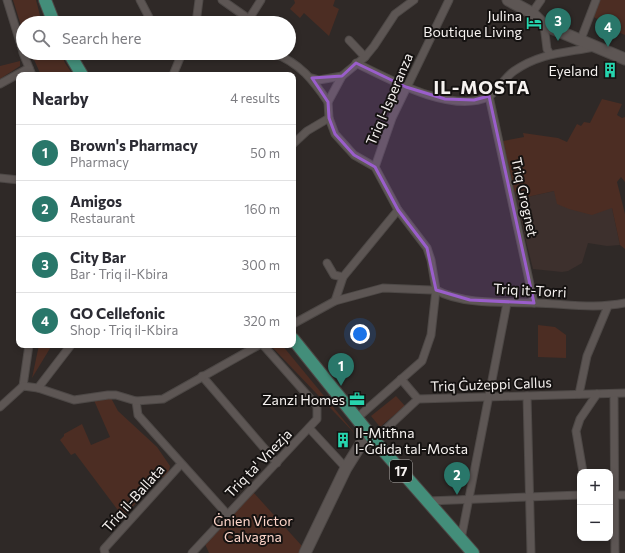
<!DOCTYPE html>
<html lang="en">
<head>
<meta charset="utf-8">
<style>
  :root { --surface:#fff; --page:#f7f7f7; --text:#2b2b33; --muted:#7c7c81; --line:#e1e1e2; --accent:#29776a }
  body { margin:0; font-family:Commissioner,sans-serif; background:var(--page); color:var(--text) }
  .controls { position:absolute; right:12px; bottom:12px; display:grid; overflow:hidden; border-radius:8px; box-shadow:0 2px 6px #0003 }
  .controls button { width:36px; height:36px; display:grid; place-items:center; padding:0; border:0; border-bottom:1px solid var(--line); background:var(--surface); color:var(--text); font:20px sans-serif }
  .you { position:absolute; left:360px; top:334px; width:14px; height:14px; margin:-10px; border:3px solid #fff; border-radius:50%; background:#1a73e8; box-shadow:0 0 0 6px #1a73e833 }
  .badge { display:grid; place-items:center; width:26px; height:26px; border-radius:50%; background:var(--accent); color:#fff; font-size:13px; font-weight:700 }
  .pin { position:absolute; translate:-50% -33px; filter:drop-shadow(0 1px 2px #0008) }
  .pin::after { content:''; position:absolute; top:21px; width:14px; height:12px; background:inherit; clip-path:polygon(0 0,100% 0,50% 100%) }
  .list { margin:0; padding:0; list-style:none }
  h2 { display:flex; justify-content:space-between; align-items:center; height:52px; margin:0; padding:0 16px; font-size:17px }
  h2 small { font-size:13px; font-weight:400; color:var(--muted) }
  .list li { display:grid; grid-template-columns:26px 1fr auto; gap:12px; align-items:center; box-sizing:border-box; height:56px; padding:0 16px; border-top:1px solid var(--line) }
  .list b { display:block; font-size:15px; white-space:nowrap }
  .list p { margin:0; font-size:13px; white-space:nowrap; color:var(--muted) }
  .list em { font-size:13px; font-style:normal; color:var(--muted) }
  .icon { flex:none; width:22px; height:22px; fill:none; stroke:currentColor; stroke-width:2; stroke-linecap:round; stroke-linejoin:round }
  .map { position:relative; flex:none; width:625px; height:553px; overflow:hidden }
  .search { position:absolute; background:var(--surface); box-shadow:0 2px 6px #0003; left:16px; top:16px; width:280px; height:44px; display:flex; align-items:center; gap:10px; box-sizing:border-box; padding:0 14px; border-radius:22px; color:var(--muted); font-size:15px }
  .panel { position:absolute; background:var(--surface); box-shadow:0 2px 6px #0003; left:16px; top:72px; width:280px; height:276px; border-radius:8px }
  .map>svg:first-child { display:block }
</style>
</head>
<body>
<div class="map">
<svg width="625" height="553" viewBox="0 0 625 553">
  <rect width="100%" height="100%" fill="#2f2927"/>
  <!-- built -->
  <polygon fill="#3d302d" points="525,190 527,197 554,191 612,208 620,245 607,246 588,243 582,263 568,271 562,272 533,269 514,192"/>
  <!-- green -->
  <g fill="#4c2d23">
    <polygon points="13,0 36,0 42,23 23,23 23,32"/>
    <polygon points="294,0 335,0 333,6 339,9 329,36 304,13 300,18 290,9 295,3"/>
    <polygon points="600,0 625,0 625,35 613,30 614,26 593,17"/>
    <polygon points="31,53 61,53 65,63 73,75 41,75"/>
    <polygon points="20,61 20,66 0,79 0,66"/>
    <polygon points="602,99 622,104 617,115 622,118 625,117 625,182 621,177 617,182 625,214 625,249 620,245 612,208 592,215 569,209 557,204 554,191 527,197 525,190 514,192 503,141 524,137 523,133 558,138 567,142 577,124 581,126 584,122 590,123"/>
    <polygon points="538,325 555,327 566,335 566,358 538,357"/>
    <polygon points="39,345 52,345 32,378"/>
    <polygon points="274,345 282,345 357,436 273,348"/>
    <polygon points="396,396 405,406 380,427 371,416"/>
    <polygon points="93,398 111,398 118,411 157,447 170,466 169,471 164,478 161,476 123,517 75,453 71,455 60,440 64,436 64,434 82,424 91,445 110,437"/>
    <polygon points="253,492 302,546 299,553 209,553 205,544"/>
  </g>
  <g fill="none" stroke-linecap="round" stroke-linejoin="round">
    <!-- street casing -->
    <g stroke="#4d4846" stroke-width="9">
      <g id="street">
        <polyline points="7,0 23,52"/>
        <polyline points="140,0 152,23"/>
        <polyline points="222,0 249,19"/>
        <polyline points="532,13 541,0"/>
        <polyline points="249,19 261,0"/>
        <polyline points="196,23 199,0"/>
        <polyline points="544,25 547,49 550,54"/>
        <polyline points="581,39 596,0"/>
        <polyline points="349,40 365,57"/>
        <polyline points="23,53 32,75"/>
        <path d="M273 53C300 63 313 80 328 102"/>
        <path d="M356 63C389 79 451 114 488 97 496 93 505 77 514 71 540 53 564 53 594 47"/>
        <polyline points="173,75 182,53"/>
        <polyline points="312,78 319,80 342,76"/>
        <polyline points="0,84 29,68"/>
        <polyline points="489,96 534,303"/>
        <polyline points="293,144 307,131 329,118"/>
        <polyline points="375,167 392,118 449,0"/>
        <polyline points="0,178 19,180"/>
        <polyline points="327,263 334,275 343,277"/>
        <path d="M436 290C462 305 507 302 536 303 566 304 596 309 625 303"/>
        <polyline points="335,301 343,277 398,210"/>
        <polyline points="293,324 335,301 383,288 431,290"/>
        <polyline points="202,376 277,463"/>
        <polyline points="401,379 418,399"/>
        <polyline points="23,386 29,345"/>
        <polyline points="38,388 71,345"/>
        <polyline points="579,394 587,356 608,306"/>
        <polyline points="614,394 615,553"/>
        <polyline points="527,396 531,553"/>
        <polyline points="136,401 138,415 227,514"/>
        <polyline points="0,407 23,386 38,388 74,400 108,395 116,395 136,401 163,399 259,345"/>
        <polyline points="357,418 422,361 431,335 436,290 431,260 427,248 398,210 375,167 354,155 335,134 329,118 328,102 342,76 365,57 374,46 395,14 414,0"/>
        <polyline points="309,428 346,468"/>
        <polyline points="374,440 418,399 625,393"/>
        <polyline points="583,472 576,431 580,419 597,394"/>
        <polyline points="611,495 625,495"/>
        <polyline points="428,501 580,495"/>
        <polyline points="461,539 507,303"/>
        <polyline points="105,553 104,549 181,464"/>
        <polyline points="192,553 317,419 317,406 263,345"/>
      </g>
    </g>
    <!-- secondary casing -->
    <g stroke="#4d4846" stroke-width="13">
      <g id="secondary">
        <polyline points="508,0 532,13 544,25 625,59"/>
        <polyline points="305,553 346,468 361,444 374,440"/>
      </g>
    </g>
    <!-- primary casing -->
    <g stroke="#4d4846" stroke-width="14">
      <g id="primary">
        <polyline points="45,0 54,23"/>
        <polyline points="69,53 82,75"/>
        <polyline points="293,339 374,440 473,553"/>
      </g>
    </g>
    <!-- street -->
    <use href="#street" stroke="#5d5654" stroke-width="7"/>
    <!-- secondary -->
    <use href="#secondary" stroke="#5d5654" stroke-width="11"/>
    <!-- primary -->
    <use href="#primary" stroke="#438e7a" stroke-width="12"/>
  </g>
  <!-- marked area -->
  <path fill="#9a5ecb" fill-opacity="0.2" stroke="#9a5ecb" stroke-width="3" stroke-linejoin="round" d="M356 63 406 87 445 99 474 100 489 96 534 303 470 300 436 290 427 248 398 210 375 167 354 155 335 134 329 118 328 102 312 78 342 76Z"/>
  <!-- icons -->
  <defs>
    <g id="hotel-bare" transform="scale(1.2)"><path d="M-6-4.5h1.5V1H6V5H4.5V3h-9V5H-6ZM-4 0a1.8 1.8 0 1 1 3.6 0ZM.5 0V-2.5h3Q6-2.5 6 0Z" fill="#26d5ae" stroke="#151211" stroke-width="2.5" paint-order="stroke"/></g>
    <g id="building-bare" transform="scale(1.2)"><path d="M-4-6H4V6H1V3H-1V6H-4ZM-2.5-4.3h1.7v1.8h-1.7ZM.8-4.3h1.7v1.8H.8ZM-2.5-1h1.7V.8h-1.7ZM.8-1h1.7V.8H.8Z" fill="#26d5ae" stroke="#151211" stroke-width="2.5" paint-order="stroke"/></g>
    <g id="office-bare" transform="scale(1.2)"><path d="M-6-3h4V-5.5h4V-3h4V5H-6ZM-1-4.5V-3h2v-1.5ZM-6 0V1H6V0Z" fill="#26d5ae" stroke="#151211" stroke-width="2.5" paint-order="stroke"/></g>
  </defs>
  <g fill-rule="evenodd">
    <use href="#hotel-bare" x="534" y="23"/>
    <use href="#building-bare" x="610" y="70"/>
    <use href="#office-bare" x="357" y="399"/>
    <use href="#building-bare" x="343" y="440"/>
  </g>
  <g text-anchor="middle" dominant-baseline="central" stroke-width="4" stroke-linejoin="round" paint-order="stroke">
    <!-- shield labels -->
    <rect fill="#151211" stroke="#b2afad" stroke-width="1" x="390" y="460" width="22" height="22" rx="3"/>
    <g font-size="13" font-weight="bold" fill="#f6f2f0">
      <text x="401" y="471">17</text>
    </g>
    <!-- poi labels -->
    <g font-size="14" fill="#f6f2f0" stroke="#151211" text-anchor="end">
      <text x="522" y="15">Julina<tspan x="522" dy="16">Boutique Living</tspan></text>
      <text x="598" y="70">Eyeland</text>
      <text x="345" y="399">Zanzi Homes</text>
      <text x="355" y="432" text-anchor="start">Il-Mitħna<tspan x="355" dy="16">l-Ġdida tal-Mosta</tspan></text>
    </g>
    <!-- street labels -->
    <g font-size="14" fill="#f6f2f0" stroke="#151211">
      <text transform="translate(389 99) rotate(-67)">Triq l-Isperanza</text>
      <text transform="translate(525 197) rotate(78)">Triq Grognet</text>
      <text transform="translate(530 290) rotate(3)">Triq it-Torri</text>
      <text transform="translate(491 384) rotate(-2)">Triq Ġużeppi Callus</text>
      <text transform="translate(258 463) rotate(-46)">Triq ta' Vnezja</text>
      <text transform="translate(133 498) rotate(-48)">Triq il-Ballata</text>
    </g>
    <!-- park labels -->
    <g font-size="14" fill="#fdd5c9" stroke="#151211">
      <text x="253" y="520">Ġnien Victor<tspan x="253" dy="16">Calvagna</tspan></text>
    </g>
    <!-- district labels -->
    <g font-size="18" font-weight="bold" letter-spacing="1" fill="#f6f2f0" stroke="#151211">
      <text x="482" y="87">IL-MOSTA</text>
    </g>
  </g>
</svg>
<div class="controls">
<button>+</button>
<button>−</button>
</div>
<div class="you"></div>
<div class="pin badge" style="left:341px;top:386px">1</div>
<div class="pin badge" style="left:457px;top:495px">2</div>
<div class="pin badge" style="left:558px;top:41px">3</div>
<div class="pin badge" style="left:608px;top:47px">4</div>
<div class="search"><svg class="icon" aria-label="search" viewBox="0 0 24 24"><circle cx="10" cy="10" r="6"/><path d="M15 15l6 6"/></svg>Search here</div>
<section class="panel">
<h2>Nearby<small>4 results</small></h2>
<ul class="list">
<li><span class="badge">1</span><div><b>Brown's Pharmacy</b><p>Pharmacy</p></div><em>50 m</em></li>
<li><span class="badge">2</span><div><b>Amigos</b><p>Restaurant</p></div><em>160 m</em></li>
<li><span class="badge">3</span><div><b>City Bar</b><p>Bar · Triq il-Kbira</p></div><em>300 m</em></li>
<li><span class="badge">4</span><div><b>GO Cellefonic</b><p>Shop · Triq il-Kbira</p></div><em>320 m</em></li>
</ul>
</section>
</div>
</body>
</html>
